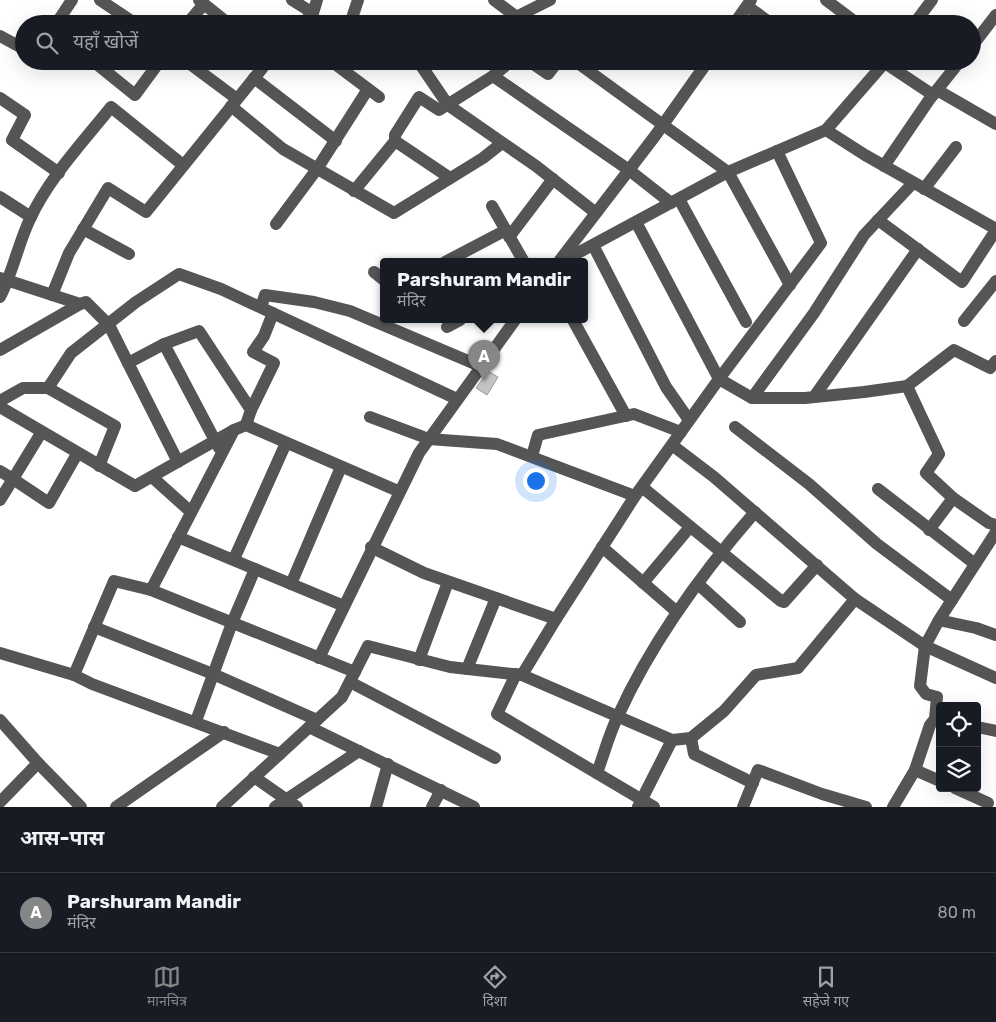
<!DOCTYPE html>
<html lang="hi">
<head>
<meta charset="utf-8">
<style>
  :root { --surface:#171b24; --page:#20242c; --text:#f1f3f6; --muted:#9ea1a6; --line:#363941; --accent:#858687 }
  body { margin:0; font-family:Rubik,"Noto Sans Devanagari",sans-serif; background:var(--page); color:var(--text) }
  .controls { position:absolute; right:15px; bottom:15px; display:grid; overflow:hidden; border-radius:5px; box-shadow:0 5px 20px #0002 }
  .controls button { width:45px; height:45px; display:grid; place-items:center; padding:0; border:0; border-bottom:1px solid var(--line); background:var(--surface); color:var(--text); font:25px sans-serif }
  .you { position:absolute; left:535px; top:480px; width:18px; height:18px; margin:-12px; border:4px solid #fff; border-radius:50%; background:#1a73e8; box-shadow:0 0 0 8px #1a73e833 }
  .badge { display:grid; place-items:center; width:32px; height:32px; border-radius:50%; background:var(--accent); color:#fff; font-size:16px; font-weight:700 }
  .pin { position:absolute; translate:-50% -41px; filter:drop-shadow(0 1px 2px #0008) }
  .pin::after { content:''; position:absolute; top:26px; width:18px; height:15px; background:inherit; clip-path:polygon(0 0,100% 0,50% 100%) }
  .popup { position:absolute; left:380px; top:258px; width:208px; height:65px; box-sizing:border-box; display:grid; place-content:center; border-radius:5px; background:var(--surface); filter:drop-shadow(0 1px 4px #0005); font-size:16px; white-space:nowrap; color:var(--muted) }
  .popup b { font-size:19px; color:var(--text) }
  .popup::after { content:''; position:absolute; left:50%; top:100%; margin-left:-10px; border:10px solid transparent; border-top-color:var(--surface) }
  .list { margin:0; padding:0; list-style:none }
  h2 { display:flex; justify-content:space-between; align-items:center; height:65px; margin:0; padding:0 20px; font-size:21px }
  h2 small { font-size:16px; font-weight:400; color:var(--muted) }
  .list li { display:grid; grid-template-columns:32px 1fr auto; gap:15px; align-items:center; box-sizing:border-box; height:80px; padding:0 20px; border-top:1px solid var(--line) }
  .list b { display:block; font-size:19px; white-space:nowrap }
  .list p { margin:0; font-size:16px; white-space:nowrap; color:var(--muted) }
  .list em { font-size:16px; font-style:normal; color:var(--muted) }
  .icon { flex:none; width:28px; height:28px; fill:none; stroke:currentColor; stroke-width:2; stroke-linecap:round; stroke-linejoin:round }
  .map { position:relative; flex:none; width:996px; height:807px; overflow:hidden }
  .search { position:absolute; background:var(--surface); box-shadow:0 5px 20px #0002; left:15px; right:15px; top:15px; height:55px; display:flex; align-items:center; gap:12px; box-sizing:border-box; padding:0 18px; border-radius:28px; color:var(--muted); font-size:19px }
  .sheet { height:145px; background:var(--surface) }
  nav { display:flex; justify-content:space-around; align-items:center; box-sizing:border-box; height:70px; border-top:1px solid var(--line); background:var(--surface); font-size:14px; color:var(--muted) }
  nav a { display:grid; justify-items:center; gap:2px }
  nav .on { color:var(--accent) }
  .map>svg:first-child { display:block }
</style>
</head>
<body>
<div class="map">
<svg width="996" height="807" viewBox="0 0 996 807">
  <rect width="100%" height="100%" fill="#fff"/>
  <!-- building -->
  <polygon fill="#c4c4c4" stroke="#999" points="488,371 498,377 487,395 476,388"/>
  <g fill="none" stroke-linecap="round" stroke-linejoin="round">
    <!-- minor -->
    <g stroke="#555" stroke-width="12">
      <polyline points="100,0 136,24"/>
      <polyline points="199,0 229,24"/>
      <polyline points="292,0 313,13"/>
      <polyline points="358,0 352,18 360,24"/>
      <polyline points="494,0 526,24"/>
      <polyline points="826,0 858,24"/>
      <polyline points="747,6 772,24"/>
      <polyline points="516,17 550,0"/>
      <polyline points="56,24 72,0"/>
      <polyline points="187,24 204,4"/>
      <polyline points="302,24 313,13 317,0"/>
      <polyline points="734,24 751,0"/>
      <polyline points="914,24 932,0"/>
      <polyline points="0,36 24,49"/>
      <polyline points="972,46 996,15"/>
      <polyline points="93,61 135,95 160,61"/>
      <polyline points="186,61 237,99"/>
      <polyline points="331,61 379,97"/>
      <polyline points="418,61 448,105 536,166 596,213"/>
      <polyline points="529,61 548,74 558,61"/>
      <polyline points="575,61 728,172 826,130 865,155 996,229"/>
      <polyline points="885,63 933,95"/>
      <polyline points="493,76 629,170 671,203"/>
      <polyline points="254,78 336,141"/>
      <polyline points="937,90 996,124"/>
      <polyline points="0,98 25,115 12,140 59,173"/>
      <polyline points="231,106 283,149 394,213 483,158 502,143"/>
      <polyline points="826,130 886,61"/>
      <polyline points="395,141 395,135 419,97 439,110 493,76 511,61"/>
      <polyline points="884,166 929,100 960,61"/>
      <polyline points="924,189 956,147"/>
      <polyline points="354,191 395,141 450,178"/>
      <polyline points="0,197 31,217"/>
      <polyline points="679,199 746,322"/>
      <polyline points="492,206 524,262"/>
      <polyline points="878,220 962,282 996,230"/>
      <polyline points="636,222 719,379 821,243 777,151"/>
      <polyline points="276,224 317,169 368,89"/>
      <polyline points="83,229 129,254"/>
      <polyline points="509,237 553,179"/>
      <polyline points="593,245 666,387 689,420"/>
      <polyline points="560,260 655,136 708,61"/>
      <polyline points="445,262 506,230"/>
      <polyline points="561,262 728,172 790,285"/>
      <polyline points="374,272 384,280"/>
      <polyline points="0,278 80,304 86,302 109,325 128,363 164,344 199,331 251,410 246,425"/>
      <polyline points="52,295 69,253 108,188 146,212 268,61"/>
      <path d="M0 297C13 272 18 244 30 219 48 179 84 141 111 107L183 165"/>
      <polyline points="261,307 265,295 314,302 350,311 480,366"/>
      <polyline points="573,320 626,416"/>
      <polyline points="964,321 996,281"/>
      <polyline points="447,327 460,320"/>
      <polyline points="164,344 219,448"/>
      <polyline points="0,350 80,304"/>
      <polyline points="128,363 178,462"/>
      <polyline points="907,386 939,454 926,473 953,498 989,523 996,525"/>
      <polyline points="48,388 115,426 99,466"/>
      <polyline points="814,397 918,249"/>
      <polyline points="752,398 814,313 864,235 913,183"/>
      <polyline points="0,401 23,388 48,388 71,353 136,302 179,274 221,289 457,399"/>
      <polyline points="0,407 135,486 234,430"/>
      <polyline points="251,410 274,363 253,352 264,336 273,313"/>
      <polyline points="370,417 429,439 497,444 635,496 719,379 752,398 805,398 864,392 907,386 954,350 990,368 996,361"/>
      <polyline points="735,427 809,484 877,544 952,600"/>
      <polyline points="672,445 714,477 855,599"/>
      <polyline points="532,456 538,435 634,414 681,432"/>
      <polyline points="0,471 13,479 41,433"/>
      <polyline points="152,477 191,512"/>
      <polyline points="642,487 781,601 784,602 817,565"/>
      <polyline points="878,489 975,564"/>
      <polyline points="0,500 13,479 49,503 77,454"/>
      <polyline points="929,530 953,498"/>
      <polyline points="178,537 255,569 232,623 196,721"/>
      <polyline points="371,547 424,573 556,619 635,496"/>
      <polyline points="602,547 677,612"/>
      <polyline points="234,559 286,443"/>
      <polyline points="255,569 344,606"/>
      <polyline points="643,583 690,527"/>
      <polyline points="291,584 341,467"/>
      <polyline points="698,584 740,622"/>
      <polyline points="151,590 234,430 246,425 398,491"/>
      <polyline points="943,621 976,628 996,635"/>
      <polyline points="94,627 213,674 317,720"/>
      <polyline points="0,653 74,675 92,684 280,754"/>
      <polyline points="319,658 419,453 515,320"/>
      <polyline points="419,660 448,582"/>
      <polyline points="467,669 496,598"/>
      <polyline points="516,674 497,714 654,807"/>
      <polyline points="74,675 114,581 151,590 355,672"/>
      <polyline points="522,675 556,619"/>
      <polyline points="350,682 495,758"/>
      <polyline points="0,720 38,763"/>
      <polyline points="309,727 474,807"/>
      <polyline points="977,727 996,731"/>
      <polyline points="691,738 694,754 753,783"/>
      <polyline points="672,740 691,738 724,711 756,675 798,668 855,599 925,646 996,678"/>
      <polyline points="915,770 940,781"/>
      <path d="M597 773C604 754 609 734 618 716 652 641 702 573 755 512"/>
      <polyline points="254,777 297,807"/>
      <polyline points="955,788 988,803"/>
      <polyline points="0,802 38,763 81,807"/>
      <polyline points="116,807 224,732"/>
      <polyline points="222,807 342,697 368,646 450,667 522,675 672,740 638,807"/>
      <polyline points="275,807 359,751"/>
      <polyline points="376,807 388,764"/>
      <polyline points="432,807 441,790"/>
      <polyline points="743,807 758,770 822,794 866,807"/>
      <polyline points="893,807 915,770 930,725 935,719 937,697 926,694 920,686 925,646 939,620 996,532"/>
    </g>
  </g>
</svg>
<div class="controls">
<button><svg class="icon" aria-label="locate" viewBox="0 0 24 24"><circle cx="12" cy="12" r="6"/><path d="M12 2v4M12 18v4M2 12h4M18 12h4"/></svg></button>
<button><svg class="icon" aria-label="layers" viewBox="0 0 24 24"><path d="M12 4l9 5-9 5-9-5zM3 14l9 5 9-5"/></svg></button>
</div>
<div class="you"></div>
<div class="pin badge" style="left:484px;top:381px">A</div>
<div class="popup"><b>Parshuram Mandir</b>मंदिर</div>
<div class="search"><svg class="icon" aria-label="search" viewBox="0 0 24 24"><circle cx="10" cy="10" r="6"/><path d="M15 15l6 6"/></svg>यहाँ खोजें</div>
</div>
<section class="sheet">
<h2>आस-पास<small></small></h2>
<ul class="list">
<li><span class="badge">A</span><div><b>Parshuram Mandir</b><p>मंदिर</p></div><em>80 m</em></li>
</ul>
</section>
<nav>
<a class="on"><svg class="icon" aria-label="map" viewBox="0 0 24 24"><path d="M3 6l6-2 6 2 6-2v14l-6 2-6-2-6 2zM9 4v14M15 6v14"/></svg>मानचित्र</a>
<a><svg class="icon" aria-label="directions" viewBox="0 0 24 24"><path d="M12 3l9 9-9 9-9-9zM9 14v-3h6M13 9l2 2-2 2"/></svg>दिशा</a>
<a><svg class="icon" aria-label="saved" viewBox="0 0 24 24"><path d="M7 4h10v16l-5-4-5 4z"/></svg>सहेजे गए</a>
</nav>
</body>
</html>
